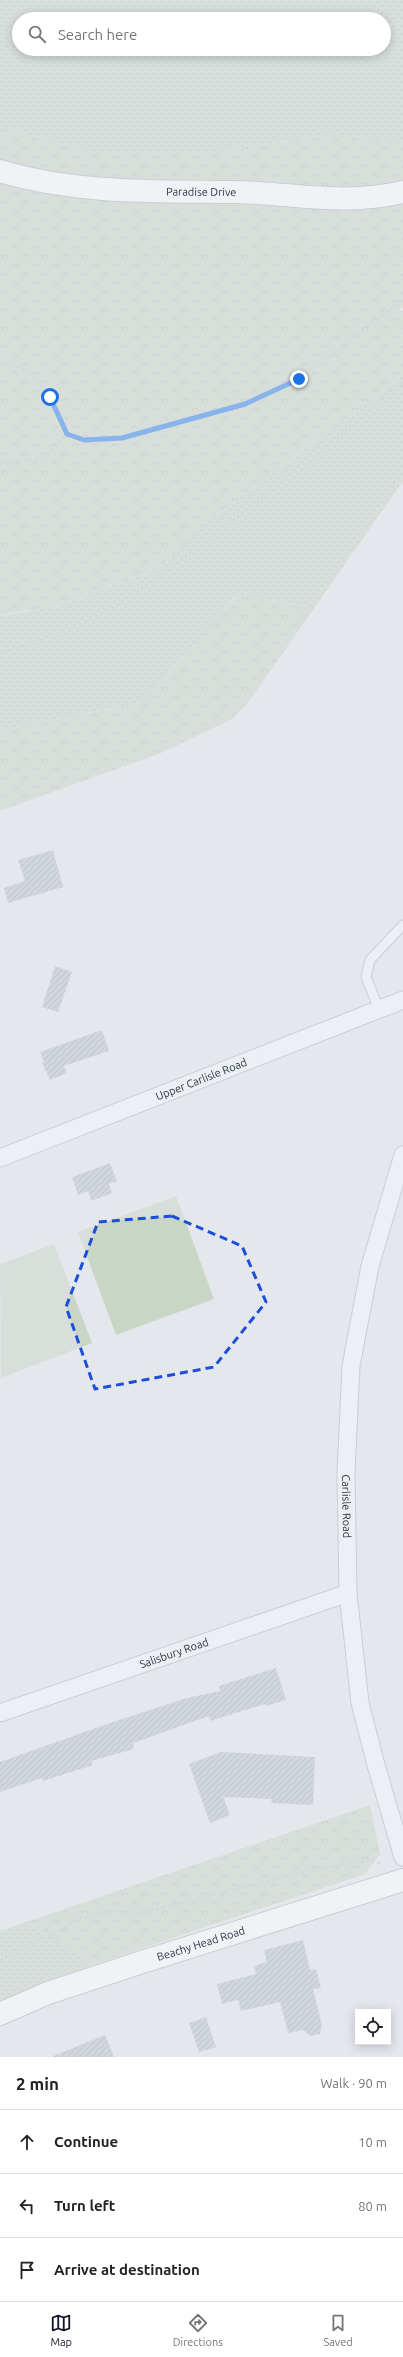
<!DOCTYPE html>
<html lang="en">
<head>
<meta charset="utf-8">
<style>
  :root { --surface:#fff; --page:#f2f2f2; --text:#222; --muted:#767676; --line:#e0e0e0; --accent:#111827 }
  body { margin:0; font-family:Ubuntu,sans-serif; background:var(--page); color:var(--text) }
  .controls { position:absolute; right:12px; bottom:12px; display:grid; overflow:hidden; border-radius:0px; box-shadow:0 2px 10px #0003 }
  .controls button { width:36px; height:36px; display:grid; place-items:center; padding:0; border:0; border-bottom:1px solid var(--line); background:var(--surface); color:var(--text); font:20px sans-serif }
  .stop { position:absolute; width:12px; height:12px; margin:-9px; border:3px solid #1a73e8; border-radius:50%; background:#fff }
  .stop.end { background:#1a73e8; border-color:#fff; box-shadow:0 1px 4px #0008 }
  .list { margin:0; padding:0; list-style:none }
  h2 { display:flex; justify-content:space-between; align-items:center; height:52px; margin:0; padding:0 16px; font-size:17px }
  h2 small { font-size:13px; font-weight:400; color:var(--muted) }
  .list li { display:grid; grid-template-columns:26px 1fr auto; gap:12px; align-items:center; box-sizing:border-box; height:64px; padding:0 16px; border-top:1px solid var(--line) }
  .list b { display:block; font-size:15px; white-space:nowrap }
  .list em { font-size:13px; font-style:normal; color:var(--muted) }
  .icon { flex:none; width:22px; height:22px; fill:none; stroke:currentColor; stroke-width:2; stroke-linecap:round; stroke-linejoin:round }
  .map { position:relative; flex:none; width:403px; height:2057px; overflow:hidden }
  .search { position:absolute; background:var(--surface); box-shadow:0 2px 10px #0003; left:12px; right:12px; top:12px; height:44px; display:flex; align-items:center; gap:10px; box-sizing:border-box; padding:0 14px; border-radius:22px; color:var(--muted); font-size:15px }
  .sheet { height:244px; background:var(--surface) }
  nav { display:flex; justify-content:space-around; align-items:center; box-sizing:border-box; height:56px; border-top:1px solid var(--line); background:var(--surface); font-size:11px; color:var(--muted) }
  nav a { display:grid; justify-items:center; gap:2px }
  nav .on { color:var(--accent) }
  .map>svg:first-child { display:block }
</style>
</head>
<body>
<div class="map">
<svg width="403" height="2057" viewBox="0 0 403 2057">
  <defs>
    <pattern id="green-dots" width="8" height="8" patternUnits="userSpaceOnUse"><rect width="8" height="8" fill="#c9d6c5"/><path d="M2 2h.1M6 6h.1" fill="none" stroke="#adb8ab" stroke-width="1.8" stroke-linecap="round"/></pattern>
    <pattern id="forest-crowns" width="20" height="18" patternUnits="userSpaceOnUse"><rect width="20" height="18" fill="#c9d6c5"/><path d="M2 6a3 3 0 1 1 6 0M12 15a3 3 0 1 1 6 0" fill="none" stroke="#adb8ab"/></pattern>
    <pattern id="building-hatch" width="6" height="6" patternUnits="userSpaceOnUse"><rect width="6" height="6" fill="#bbc0ca"/><path d="M-1 1l2-2M0 6l6-6M5 7l2-2" fill="none" stroke="#989da6"/></pattern>
  </defs>
  <rect width="100%" height="100%" fill="#e4e7ec"/>
  <!-- green -->
  <g fill="url(#green-dots)" fill-rule="evenodd">
    <path d="M0 0H403V141L398 143 330 134 217 151 91 152 0 127ZM19 19H384V49H19Z"/>
    <polygon points="403,376 403,481 315,607 237,595 144,702 0,730 0,616 53,607 158,569 206,524"/>
    <polygon points="26,1922 95,1964 0,2001 0,1931"/>
  </g>
  <!-- forest -->
  <g fill="url(#forest-crowns)">
    <polygon points="0,127 91,152 217,151 330,134 398,143 403,141 403,307 399,310 403,311 403,376 206,524 158,569 53,607 0,615"/>
    <polygon points="237,595 315,607 249,701 232,719 161,753 0,811 0,730 144,702"/>
    <polygon points="370,1805 380,1854 365,1874 95,1964 26,1922"/>
  </g>
  <!-- pitch -->
  <g fill="#c9d6c5">
    <polygon points="176,1196 214,1299 116,1335 78,1232"/>
    <polygon points="54,1244 92,1343 1,1378 0,1264"/>
  </g>
  <!-- building -->
  <g fill="url(#building-hatch)">
    <polygon points="53,850 63,887 8,903 4,888 25,881 18,860"/>
    <polygon points="55,966 72,972 58,1012 42,1007"/>
    <polygon points="102,1030 109,1051 64,1066 67,1073 50,1080 42,1063 44,1062 40,1052"/>
    <polygon points="110,1163 117,1181 109,1184 112,1193 91,1201 88,1191 78,1195 72,1177"/>
    <polygon points="276,1668 286,1700 266,1706 265,1704 210,1721 209,1716 133,1743 134,1749 91,1761 93,1765 43,1781 42,1778 0,1792 0,1762 110,1723 187,1698 220,1691 219,1686"/>
    <polygon points="221,1752 315,1757 313,1805 271,1803 272,1799 223,1797 230,1815 210,1823 189,1764"/>
    <polygon points="303,1940 310,1970 316,1969 321,1988 313,1989 322,2025 320,2034 310,2036 303,2030 288,2033 280,2002 241,2011 238,2000 222,2004 217,1984 256,1974 254,1966 267,1962 264,1950"/>
    <polygon points="206,2017 216,2047 199,2052 189,2023"/>
    <polygon points="105,2035 114,2057 53,2057 53,2056"/>
  </g>
  <g fill="none" stroke-linecap="round" stroke-linejoin="round">
    <!-- lane casing -->
    <g stroke="#a9aeb7" stroke-width="11">
      <polyline id="lane" points="379,1009 366,977 370,960 403,925"/>
    </g>
    <!-- street casing -->
    <g stroke="#a9aeb7" stroke-width="19">
      <g id="street">
        <path id="s1" d="M403 1155 370 1266 351 1366 346 1473 348 1593 360 1703 376 1765 403 1857"/>
        <path id="s2" d="M0 1158 403 1000"/>
        <path id="s3" d="M0 1713 348 1593"/>
      </g>
    </g>
    <!-- secondary casing -->
    <g stroke="#a9aeb7" stroke-width="24">
      <g id="secondary">
        <path id="s4" d="M0 171C77 194 155 191 234 192 292 193 345 206 403 192"/>
        <path id="s5" d="M0 2014 48 1993 139 1963 403 1880"/>
      </g>
    </g>
    <!-- path -->
    <g stroke="#c2c5cb" stroke-width="2.5" stroke-dasharray="3 3" stroke-linecap="butt">
      <path d="M0 364C36 360 55 408 67 434L84 440 122 438 245 404 299 379 403 300"/>
      <polyline points="0,463 11,464 46,456 67,434"/>
      <polyline points="0,653 59,633 115,606 165,573 302,467 403,382"/>
      <polyline points="0,1960 17,1949 57,1933 79,1918 110,1911 140,1913 300,1873 372,1860 381,1864"/>
    </g>
    <!-- lane -->
    <use href="#lane" stroke="#f7f8fa" stroke-width="9"/>
    <!-- street -->
    <use href="#street" stroke="#f7f8fa" stroke-width="17"/>
    <!-- secondary -->
    <use href="#secondary" stroke="#fff" stroke-width="22"/>
  </g>
  <g fill="none" stroke-linecap="round" stroke-linejoin="round">
    <!-- route -->
    <polyline stroke="#1a73e8" stroke-width="5" points="50,397 67,434 84,440 122,438 245,404 299,379"/>
  </g>
  <!-- marked area -->
  <path d="M0 0H403V2057H0ZM172 1216 242 1246 266 1302 214 1367 95 1389 66 1307 98 1222Z" fill="#e4e7ec" fill-opacity=".55" fill-rule="evenodd"/>
  <path fill="none" stroke="#1d4ed8" stroke-width="3" stroke-dasharray="8 5" stroke-linejoin="round" d="M172 1216 242 1246 266 1302 214 1367 95 1389 66 1307 98 1222Z"/>
  <g text-anchor="middle" dominant-baseline="central" stroke-width="3" stroke-linejoin="round" paint-order="stroke">
    <!-- street labels -->
    <g font-size="11" fill="#2b3445" stroke="#f4f6f9">
      <text stroke="none"><textPath href="#s4" startOffset="203">Paradise Drive</textPath></text>
      <text stroke="none"><textPath href="#s2" startOffset="216">Upper Carlisle Road</textPath></text>
      <text stroke="none"><textPath href="#s1" startOffset="358">Carlisle Road</textPath></text>
      <text stroke="none"><textPath href="#s3" startOffset="184">Salisbury Road</textPath></text>
      <text stroke="none"><textPath href="#s5" startOffset="213">Beachy Head Road</textPath></text>
    </g>
  </g>
</svg>
<div class="controls">
<button><svg class="icon" aria-label="locate" viewBox="0 0 24 24"><circle cx="12" cy="12" r="6"/><path d="M12 2v4M12 18v4M2 12h4M18 12h4"/></svg></button>
</div>
<div class="stop" style="left:50px;top:397px"></div>
<div class="stop end" style="left:299px;top:379px"></div>
<div class="search"><svg class="icon" aria-label="search" viewBox="0 0 24 24"><circle cx="10" cy="10" r="6"/><path d="M15 15l6 6"/></svg>Search here</div>
</div>
<section class="sheet">
<h2>2 min<small>Walk · 90 m</small></h2>
<ul class="list">
<li><svg class="icon" aria-label="ahead" viewBox="0 0 24 24"><path d="M12 20V5M6 11l6-6 6 6"/></svg><div><b>Continue</b></div><em>10 m</em></li>
<li><svg class="icon" aria-label="left" viewBox="0 0 24 24"><path d="M17 20v-9H6M10 6l-5 5 5 5"/></svg><div><b>Turn left</b></div><em>80 m</em></li>
<li><svg class="icon" aria-label="arrive" viewBox="0 0 24 24"><path d="M6 21V4h12l-3 4 3 4H6"/></svg><div><b>Arrive at destination</b></div></li>
</ul>
</section>
<nav>
<a class="on"><svg class="icon" aria-label="map" viewBox="0 0 24 24"><path d="M3 6l6-2 6 2 6-2v14l-6 2-6-2-6 2zM9 4v14M15 6v14"/></svg>Map</a>
<a><svg class="icon" aria-label="directions" viewBox="0 0 24 24"><path d="M12 3l9 9-9 9-9-9zM9 14v-3h6M13 9l2 2-2 2"/></svg>Directions</a>
<a><svg class="icon" aria-label="saved" viewBox="0 0 24 24"><path d="M7 4h10v16l-5-4-5 4z"/></svg>Saved</a>
</nav>
</body>
</html>
